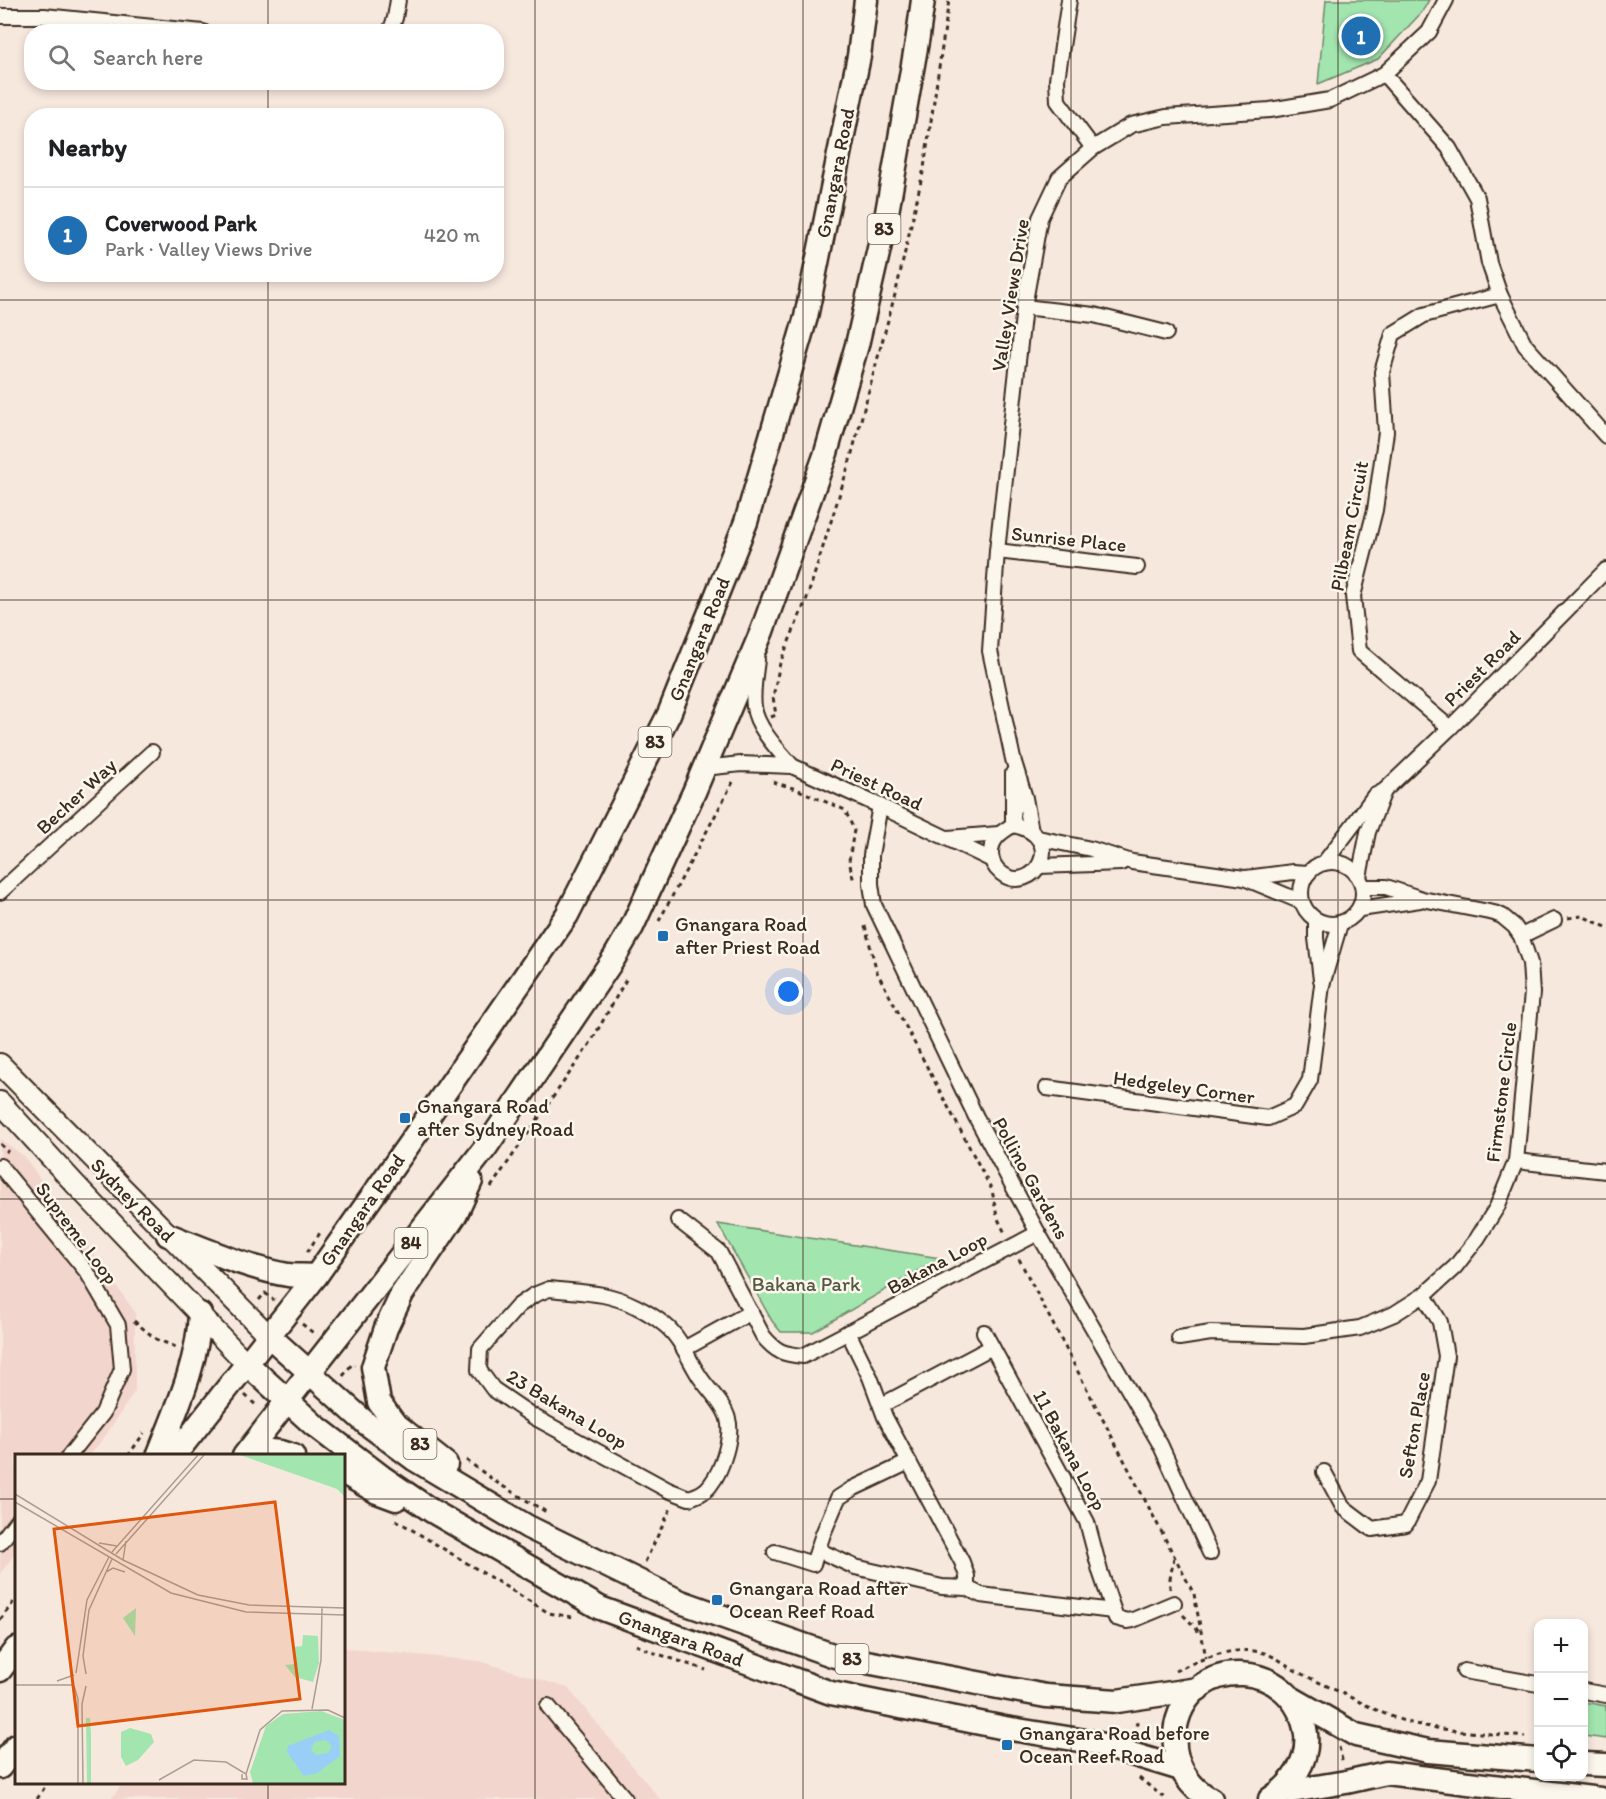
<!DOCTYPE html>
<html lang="en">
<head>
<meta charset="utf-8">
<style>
  :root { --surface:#fff; --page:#f2f2f2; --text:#202124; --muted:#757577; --line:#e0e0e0; --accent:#1f6fb2 }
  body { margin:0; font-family:Itim,sans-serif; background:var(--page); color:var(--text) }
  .controls { position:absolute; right:18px; bottom:18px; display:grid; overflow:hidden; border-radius:12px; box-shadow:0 3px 9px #0003 }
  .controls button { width:54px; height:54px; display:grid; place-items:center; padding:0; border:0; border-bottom:2px solid var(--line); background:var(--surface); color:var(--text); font:30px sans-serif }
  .you { position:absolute; left:789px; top:992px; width:21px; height:21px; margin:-15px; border:4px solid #fff; border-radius:50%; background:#1a73e8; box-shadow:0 0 0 9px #1a73e833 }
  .badge { display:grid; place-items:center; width:39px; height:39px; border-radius:50%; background:var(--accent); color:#fff; font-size:20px; font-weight:700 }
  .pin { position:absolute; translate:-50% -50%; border:3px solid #fff; box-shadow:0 2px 6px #0006 }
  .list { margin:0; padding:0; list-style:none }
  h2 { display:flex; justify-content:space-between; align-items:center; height:78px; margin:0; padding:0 24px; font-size:26px }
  h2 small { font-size:20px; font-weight:400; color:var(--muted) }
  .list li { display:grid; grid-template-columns:39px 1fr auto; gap:18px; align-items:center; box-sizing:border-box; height:96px; padding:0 24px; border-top:2px solid var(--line) }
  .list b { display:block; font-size:22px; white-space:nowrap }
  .list p { margin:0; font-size:20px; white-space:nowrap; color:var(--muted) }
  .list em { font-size:20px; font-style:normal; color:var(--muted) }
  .icon { flex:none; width:33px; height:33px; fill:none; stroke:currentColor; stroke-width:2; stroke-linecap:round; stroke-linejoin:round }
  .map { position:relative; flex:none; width:1606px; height:1799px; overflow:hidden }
  .search { position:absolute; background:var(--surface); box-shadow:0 3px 9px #0003; left:24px; top:24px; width:480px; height:66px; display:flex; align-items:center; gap:15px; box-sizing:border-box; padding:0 21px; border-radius:24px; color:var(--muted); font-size:22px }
  .panel { position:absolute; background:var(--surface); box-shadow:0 3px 9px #0003; left:24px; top:108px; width:480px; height:174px; border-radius:24px }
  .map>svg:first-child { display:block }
</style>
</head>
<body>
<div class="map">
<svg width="1606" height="1799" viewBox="0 0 1606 1799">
  <rect width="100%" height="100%" fill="#f7e8de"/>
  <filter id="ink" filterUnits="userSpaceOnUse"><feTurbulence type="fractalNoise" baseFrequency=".0167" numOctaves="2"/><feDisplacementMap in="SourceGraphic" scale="12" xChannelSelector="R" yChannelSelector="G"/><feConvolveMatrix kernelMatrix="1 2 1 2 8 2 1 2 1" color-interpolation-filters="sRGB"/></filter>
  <g filter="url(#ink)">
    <!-- built -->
    <g fill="#f2d6cd">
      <polygon points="0,1139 24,1156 135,1312 135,1391 106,1435 90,1455 16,1456 16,1552 0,1574"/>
      <polygon points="344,1648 480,1661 568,1688 660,1799 111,1799 123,1783 344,1782"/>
    </g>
    <!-- green -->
    <g fill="#a2e5af" stroke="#6e8866" stroke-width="1.5">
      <polygon points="1326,0 1429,0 1422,12 1378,59 1318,84"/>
      <polygon points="718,1224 940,1258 813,1332 781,1332 772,1321"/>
      <polygon points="1584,1702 1606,1706 1606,1739 1584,1736"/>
    </g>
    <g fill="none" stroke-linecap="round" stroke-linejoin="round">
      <!-- street casing -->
      <g stroke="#3b2a1e" stroke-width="18">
        <g id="street">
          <polyline points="1069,0 1057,80 1058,101 1093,148"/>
          <polyline points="0,16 44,16 203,32"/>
          <polyline points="390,32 395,18 398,0"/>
          <polyline points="1384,74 1449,148 1477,198 1489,263 1500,295 1525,345 1606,436"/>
          <polyline points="1024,307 1094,315 1166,333"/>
          <polyline points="997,551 1137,567"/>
          <path d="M757 660C755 676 752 692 754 707 756 727 779 751 792 766"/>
          <polyline points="1450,728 1359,651 1353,596 1375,510 1386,432 1382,372 1393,334 1424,315 1500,295"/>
          <polyline points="704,768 741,764 792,766 880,806 992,860"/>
          <polyline points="880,806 871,855 871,884 874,905 976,1117 1038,1233 1160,1444 1210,1553"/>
          <path d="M1013 825C1071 837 1032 898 1001 873 995 868 991 861 991 853 991 839 1001 832 1013 825Z"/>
          <polyline points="1013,825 1013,773"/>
          <polyline points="1031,831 1025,798 1013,759 990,651 997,551 1024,307 1040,218 1059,178 1093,148 1131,125 1166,117 1270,110 1330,100 1384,74 1429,32 1446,0"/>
          <polyline points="948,838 999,834"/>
          <polyline points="1038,838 1091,849 1132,862 1244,878 1302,902"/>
          <circle cx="1332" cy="893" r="31"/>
          <polyline points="1324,863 1353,825 1374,796 1384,791 1450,728 1606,570"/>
          <polyline points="1039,866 1121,863"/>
          <polyline points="1359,877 1368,832 1384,791"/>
          <polyline points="1246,878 1293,872 1308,873"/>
          <polyline points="0,892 152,752"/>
          <polyline points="1360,909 1420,900"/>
          <polyline points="1316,921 1316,938 1321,980"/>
          <polyline points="1521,936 1554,920"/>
          <polyline points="1047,1088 1268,1118 1295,1106 1310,1080 1322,985 1340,924"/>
          <polyline points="1516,1161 1606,1171"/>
          <polyline points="0,1166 87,1272 118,1325 122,1369 103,1413 69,1456"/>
          <path d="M678 1220 719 1252 763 1336C776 1352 783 1354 803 1356L1038 1233"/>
          <path d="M549 1289C567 1291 586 1292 603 1295 624 1299 648 1311 665 1325 680 1337 688 1358 698 1374 706 1388 724 1403 728 1419 733 1436 722 1470 711 1484 706 1492 698 1495 689 1498L668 1490 534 1417 493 1389 479 1370 480 1349 518 1306 534 1295Z"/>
          <polyline points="848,1332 870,1377 885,1417 962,1562 967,1576 967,1588"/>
          <polyline points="984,1332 1087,1522 1100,1571 1116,1618 1127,1621 1133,1620 1174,1603"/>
          <polyline points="1179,1338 1211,1333 1304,1336 1360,1328 1394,1314 1424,1295 1455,1267 1477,1239 1497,1207 1516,1161 1532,993 1530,963 1521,936 1514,926 1502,916 1494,913 1422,899 1386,887 1363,887"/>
          <polyline points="684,1349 751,1312"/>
          <polyline points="882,1405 992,1347"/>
          <polyline points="1324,1472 1343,1507 1372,1529 1406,1524 1428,1481 1446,1356 1440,1322 1424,1295"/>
          <polyline points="0,1543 16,1522"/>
          <polyline points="818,1550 855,1567 942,1587 967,1588 981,1595 1113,1611"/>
          <polyline points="775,1552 813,1564 823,1534 838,1498 852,1489 909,1462"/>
          <polyline points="1464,1671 1538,1684"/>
          <polyline points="1584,1691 1606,1695"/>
          <polyline points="548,1706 625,1799"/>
        </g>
      </g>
      <!-- secondary casing -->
      <g stroke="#3b2a1e" stroke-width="24">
        <g id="secondary">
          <polyline points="0,1064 268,1335"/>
          <polyline points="0,1102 75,1184 246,1363"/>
        </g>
      </g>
      <!-- primary casing -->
      <g stroke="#3b2a1e" stroke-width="27">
        <g id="primary">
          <path d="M168 1235C207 1250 247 1268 288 1275 297 1276 307 1275 316 1276"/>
          <polyline points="268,1335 367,1424 414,1459 528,1527 681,1602 835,1656 1046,1696 1117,1701 1198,1689"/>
          <polyline points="246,1363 314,1425 382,1477 432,1511 600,1608 831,1693 1005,1728 1092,1742 1181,1769"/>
          <polyline points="250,1449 280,1452 293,1456"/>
          <path d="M158 1456C176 1410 198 1363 200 1314"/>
          <polyline points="174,1456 316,1276 421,1127 567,915 669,714 746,522 806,317 859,56 866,0"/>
          <polyline points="244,1456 486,1147 614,958 632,927 694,792 762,631 826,453 857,345 886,218 918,36 923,0"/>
          <polyline points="446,1464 394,1423 379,1402 373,1367 386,1328 402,1294 456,1214 471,1181"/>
          <polyline points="344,1473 377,1492 396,1499"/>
          <polyline points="0,1670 16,1649"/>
          <polyline points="1293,1699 1356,1735 1428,1751 1538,1760"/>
          <polyline points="1584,1764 1606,1765"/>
          <polyline points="0,1767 16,1746"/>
          <polyline points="1280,1793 1346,1782 1386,1773 1600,1799"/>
          <path d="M1211 1799C1193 1790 1183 1776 1177 1758 1174 1748 1174 1737 1176 1726 1191 1653 1295 1658 1306 1734 1309 1761 1292 1785 1270 1799"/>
        </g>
      </g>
      <!-- path -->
      <g stroke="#3b2a1e" stroke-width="3" stroke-dasharray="4.5 4.5" stroke-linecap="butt">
        <polyline points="771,717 776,715 773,697 780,663 807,598 849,464 897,287 924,168 949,0"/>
        <polyline points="773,782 796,789 845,810 854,830 849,861 854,882"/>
        <polyline points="1568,918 1582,916 1606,927"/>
        <polyline points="659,921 733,782"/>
        <polyline points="865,926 877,972 992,1190 997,1217 1006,1235"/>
        <polyline points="0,1144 8,1152"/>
        <polyline points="491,1187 591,1042 628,976"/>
        <polyline points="307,1252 320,1233"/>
        <polyline points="1019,1259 1194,1594 1206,1658"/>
        <polyline points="259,1300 265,1293 274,1300"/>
        <polyline points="134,1321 156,1339 176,1347"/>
        <polyline points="302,1324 316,1335"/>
        <polyline points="343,1376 352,1364 355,1365"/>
        <polyline points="245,1395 258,1407"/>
        <polyline points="128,1456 144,1433"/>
        <polyline points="466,1460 499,1484 548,1513"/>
        <polyline points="396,1520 549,1613 573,1617"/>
        <polyline points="645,1562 672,1506"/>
        <polyline points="1170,1589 1170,1579 1174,1557"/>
        <polyline points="1183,1615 1196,1628 1200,1635"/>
        <polyline points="0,1620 16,1599"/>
        <polyline points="636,1645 652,1652 706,1670"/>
        <path d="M1175 1671C1199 1660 1226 1648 1254 1651 1274 1653 1286 1666 1302 1674 1320 1683 1338 1691 1356 1700 1374 1709 1392 1718 1411 1723 1448 1732 1487 1733 1525 1737"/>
        <polyline points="1133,1734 1137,1723 1136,1717"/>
        <polyline points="1339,1747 1343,1764"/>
        <polyline points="1139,1778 1166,1799"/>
        <polyline points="37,1799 48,1782"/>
      </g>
      <!-- street -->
      <use href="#street" stroke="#fbf7ec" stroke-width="14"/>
      <!-- secondary -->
      <use href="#secondary" stroke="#fbf7ec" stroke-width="20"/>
      <!-- primary -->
      <use href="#primary" stroke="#fbf7ec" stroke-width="22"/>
    </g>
  </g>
  <!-- grid -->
  <path fill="none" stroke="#3b2a1e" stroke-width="1.5" stroke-opacity="0.55" d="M268 0V32M535 0V1799M803 0V1799M1071 0V1799M1338 0V1799M268 82V116M268 274V1456M0 300H1606M0 600H1606M0 900H1606M0 1199H1606M0 1499H16M344 1499H1606M268 1782V1799"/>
  <!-- markers -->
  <g fill="#1f6fb2" stroke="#fbf7ec" stroke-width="2">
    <rect x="657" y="930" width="12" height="12" rx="3"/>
    <rect x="399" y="1112" width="12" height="12" rx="3"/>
    <rect x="711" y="1594" width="12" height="12" rx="3"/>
    <rect x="1001" y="1739" width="12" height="12" rx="3"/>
  </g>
  <g text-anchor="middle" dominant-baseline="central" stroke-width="5" stroke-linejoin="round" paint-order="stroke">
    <!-- shield labels -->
    <g fill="#fbf7ec" stroke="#75685c" stroke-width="1.5">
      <rect x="867.5" y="214" width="33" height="30" rx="4.5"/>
      <rect x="638.5" y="727" width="33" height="30" rx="4.5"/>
      <rect x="394.5" y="1228" width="33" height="30" rx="4.5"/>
      <rect x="403.5" y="1429" width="33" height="30" rx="4.5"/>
      <rect x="835.5" y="1644" width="33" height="30" rx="4.5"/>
    </g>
    <g font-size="18" font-weight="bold" fill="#3b2a1e">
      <text x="884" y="229">83</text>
      <text x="655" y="742">83</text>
      <text x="411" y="1243">84</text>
      <text x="420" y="1444">83</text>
      <text x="852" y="1659">83</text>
    </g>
    <!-- street labels -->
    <g font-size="20" fill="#3b2a1e" stroke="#fbf7ec">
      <text transform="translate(835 173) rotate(-79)">Gnangara Road</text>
      <text transform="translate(1010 295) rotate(-81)">Valley Views Drive</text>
      <text transform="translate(1349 526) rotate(-79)">Pilbeam Circuit</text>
      <text transform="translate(1069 539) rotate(6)">Sunrise Place</text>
      <text transform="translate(699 639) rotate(-68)">Gnangara Road</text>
      <text transform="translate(1482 668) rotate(-45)">Priest Road</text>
      <text transform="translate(877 784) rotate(25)">Priest Road</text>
      <text transform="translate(76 796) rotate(-43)">Becher Way</text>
      <text transform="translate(1184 1087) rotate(8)">Hedgeley Corner</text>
      <text transform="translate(1501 1092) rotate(-83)">Firmstone Circle</text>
      <text transform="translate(1031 1178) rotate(61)">Pollino Gardens</text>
      <text transform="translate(133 1200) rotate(45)">Sydney Road</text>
      <text transform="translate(362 1210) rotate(-55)">Gnangara Road</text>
      <text transform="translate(77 1233) rotate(53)">Supreme Loop</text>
      <text transform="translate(937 1263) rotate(-28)">Bakana Loop</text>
      <text transform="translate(567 1409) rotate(31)">23 Bakana Loop</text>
      <text transform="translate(1414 1425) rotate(-80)">Sefton Place</text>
      <text transform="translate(1070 1450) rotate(62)">11 Bakana Loop</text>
      <text transform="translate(681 1638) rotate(20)">Gnangara Road</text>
    </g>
    <!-- poi labels -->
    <g font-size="20" fill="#3b2a1e" stroke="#fbf7ec" text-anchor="start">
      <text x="675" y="924">Gnangara Road<tspan x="675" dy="23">after Priest Road</tspan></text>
      <text x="417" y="1106">Gnangara Road<tspan x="417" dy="23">after Sydney Road</tspan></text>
      <text x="729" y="1588">Gnangara Road after<tspan x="729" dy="23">Ocean Reef Road</tspan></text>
      <text x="1019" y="1733">Gnangara Road before<tspan x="1019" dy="23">Ocean Reef Road</tspan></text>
    </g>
    <!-- park labels -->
    <g font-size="20" fill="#555942" stroke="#fbf7ec">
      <text x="806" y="1284">Bakana Park</text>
    </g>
  </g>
  <!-- overview -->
  <g transform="translate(15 1454)">
    <rect width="330" height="330" fill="#f7e8de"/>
    <path d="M225 1H330V43L322 35ZM121 154 120 182 108 164ZM288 181 303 182 304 209 298 228 280 223 270 211 281 210 279 193 287 192ZM306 257 330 266V329H238L235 318 251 272 268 260ZM71 264H75L76 279V329H72ZM115 274 136 280 139 288 123 306 111 312 106 303V278Z" fill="#a2e5af"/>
    <path d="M314 276 324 282 325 302 302 319 289 322 272 298 273 292ZM311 286 317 292 313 299 301 301 296 296 299 288Z" fill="#99cff7" fill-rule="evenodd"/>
    <path fill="none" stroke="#ac9c91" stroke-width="1.5" d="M0 40 108 106 183 141 234 151 330 154M0 48 156 139 231 158 330 161M84 89 102 92M97 98 183 1M101 100 189 1M108 106 111 87M91 118 98 114 110 118M61 219 72 146 94 103M71 220 68 202 74 156 97 105M42 227 59 221M0 231H58M59 232 63 245V329M297 255 306 206 307 154M231 320 245 276 267 257 313 256 330 264M144 326 179 306 211 308 231 320 232 325H227V320M68 329 67 250 71 232"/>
    <path fill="#df570d" fill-opacity="0.15" stroke="#df570d" stroke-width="3" d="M260 48 285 245 63 272 39 75Z"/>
    <rect width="330" height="330" fill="none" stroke="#3b2a1e" stroke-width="3"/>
  </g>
</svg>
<div class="controls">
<button>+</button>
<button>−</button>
<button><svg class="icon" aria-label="locate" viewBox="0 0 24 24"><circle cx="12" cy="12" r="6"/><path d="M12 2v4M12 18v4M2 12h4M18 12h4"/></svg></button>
</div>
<div class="you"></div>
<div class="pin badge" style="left:1361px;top:36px">1</div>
<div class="search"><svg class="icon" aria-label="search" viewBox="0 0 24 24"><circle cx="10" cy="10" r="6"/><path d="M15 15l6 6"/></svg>Search here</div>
<section class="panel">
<h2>Nearby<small></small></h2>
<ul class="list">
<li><span class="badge">1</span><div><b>Coverwood Park</b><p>Park · Valley Views Drive</p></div><em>420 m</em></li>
</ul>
</section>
</div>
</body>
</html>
